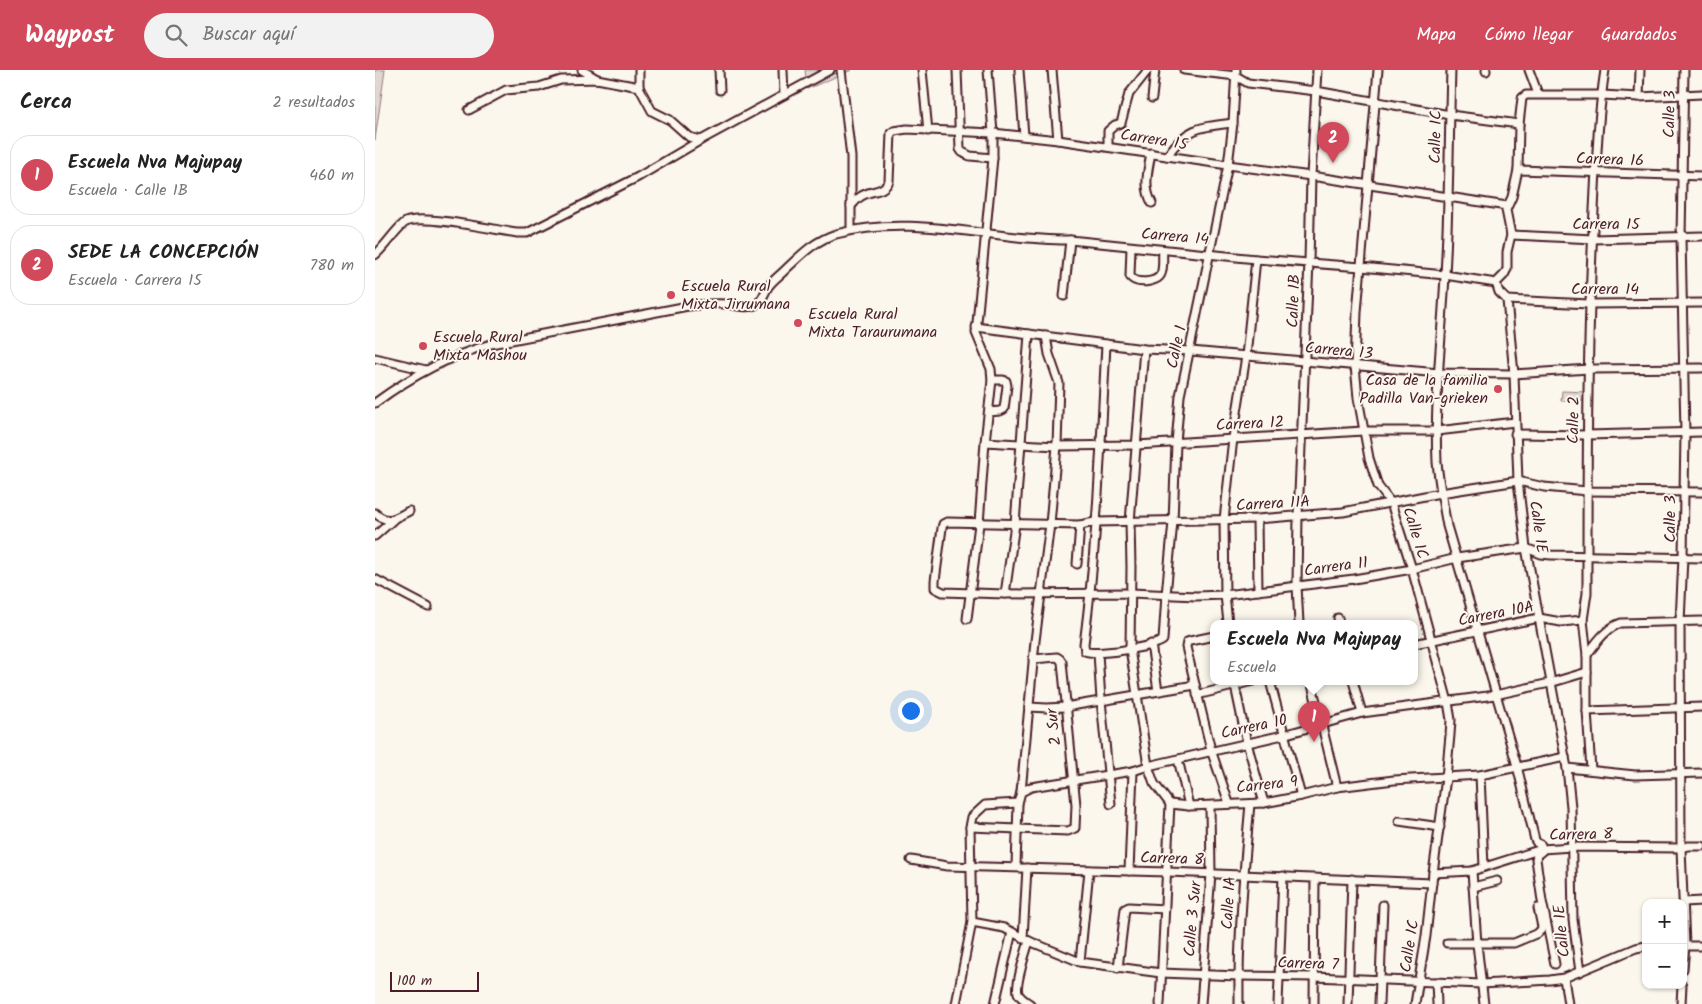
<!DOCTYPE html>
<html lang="es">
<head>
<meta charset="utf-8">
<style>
  :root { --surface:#fff; --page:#f2f2f2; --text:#222; --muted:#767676; --line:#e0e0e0; --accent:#d1495b }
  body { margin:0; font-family:Kalam,sans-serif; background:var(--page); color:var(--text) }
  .controls { position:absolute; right:15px; bottom:15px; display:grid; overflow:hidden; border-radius:10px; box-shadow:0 1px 4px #0004 }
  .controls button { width:45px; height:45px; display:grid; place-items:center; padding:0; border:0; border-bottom:1px solid var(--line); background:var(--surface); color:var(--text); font:25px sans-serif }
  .scale { position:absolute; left:15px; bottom:12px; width:89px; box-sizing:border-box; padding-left:5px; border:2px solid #4a1f2b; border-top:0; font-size:14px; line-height:18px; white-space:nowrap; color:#4a1f2b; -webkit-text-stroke:4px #fbf7ec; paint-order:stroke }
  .you { position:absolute; left:535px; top:640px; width:18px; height:18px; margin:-12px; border:4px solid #fff; border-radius:50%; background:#1a73e8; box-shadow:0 0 0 8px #1a73e833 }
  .badge { display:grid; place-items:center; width:32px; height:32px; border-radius:50%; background:var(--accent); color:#fff; font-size:16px; font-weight:700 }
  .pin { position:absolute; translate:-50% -41px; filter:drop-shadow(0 1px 2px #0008) }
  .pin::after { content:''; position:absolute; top:26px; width:18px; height:15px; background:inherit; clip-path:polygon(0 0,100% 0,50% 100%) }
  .popup { position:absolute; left:835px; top:550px; width:208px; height:65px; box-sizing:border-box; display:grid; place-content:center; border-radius:10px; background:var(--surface); filter:drop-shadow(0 1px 4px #0005); font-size:16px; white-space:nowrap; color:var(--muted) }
  .popup b { font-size:19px; color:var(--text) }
  .popup::after { content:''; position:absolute; left:50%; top:100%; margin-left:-10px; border:10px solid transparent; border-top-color:var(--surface) }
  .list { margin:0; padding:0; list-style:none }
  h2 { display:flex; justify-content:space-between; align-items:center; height:65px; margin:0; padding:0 20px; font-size:21px }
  h2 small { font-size:16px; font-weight:400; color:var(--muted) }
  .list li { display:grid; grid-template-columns:32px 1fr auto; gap:15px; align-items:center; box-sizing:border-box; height:80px; margin:0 10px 10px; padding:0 10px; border:1px solid var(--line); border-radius:20px }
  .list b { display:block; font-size:19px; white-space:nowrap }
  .list p { margin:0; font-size:16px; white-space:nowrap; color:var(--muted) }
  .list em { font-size:16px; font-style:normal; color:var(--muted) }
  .icon { flex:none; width:28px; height:28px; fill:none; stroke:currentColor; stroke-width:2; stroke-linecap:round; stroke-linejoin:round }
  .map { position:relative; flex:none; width:1327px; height:934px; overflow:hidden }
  header { display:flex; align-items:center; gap:30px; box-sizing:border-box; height:70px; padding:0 25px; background:var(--accent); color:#fff }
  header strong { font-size:24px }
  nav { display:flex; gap:28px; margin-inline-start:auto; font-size:18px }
  .search { width:350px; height:45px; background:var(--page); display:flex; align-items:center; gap:12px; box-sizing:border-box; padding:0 18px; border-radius:28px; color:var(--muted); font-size:19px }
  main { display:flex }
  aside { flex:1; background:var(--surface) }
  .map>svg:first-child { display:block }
</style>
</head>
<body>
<header>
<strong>Waypost</strong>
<div class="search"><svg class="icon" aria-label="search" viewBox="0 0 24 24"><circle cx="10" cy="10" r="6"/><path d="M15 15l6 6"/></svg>Buscar aquí</div>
<nav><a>Mapa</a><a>Cómo llegar</a><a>Guardados</a></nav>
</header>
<main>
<aside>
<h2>Cerca<small>2 resultados</small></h2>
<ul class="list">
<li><span class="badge">1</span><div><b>Escuela Nva Majupay</b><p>Escuela · Calle 1B</p></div><em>460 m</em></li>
<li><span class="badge">2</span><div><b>SEDE LA CONCEPCIÓN</b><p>Escuela · Carrera 15</p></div><em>780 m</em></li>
</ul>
</aside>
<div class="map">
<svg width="1327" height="934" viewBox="0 0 1327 934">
  <rect width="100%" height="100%" fill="#fbf7ec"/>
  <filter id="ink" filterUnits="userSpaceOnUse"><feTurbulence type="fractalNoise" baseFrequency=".02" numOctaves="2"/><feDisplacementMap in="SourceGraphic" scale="10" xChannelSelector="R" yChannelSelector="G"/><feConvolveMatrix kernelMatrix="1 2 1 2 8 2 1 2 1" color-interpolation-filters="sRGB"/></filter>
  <g filter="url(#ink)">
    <!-- green -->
    <g fill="#e2d7d0" stroke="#967b7e">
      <polygon points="0,0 10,0 0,70"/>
      <polygon points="430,0 477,0 432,19"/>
      <polygon points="1187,321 1211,322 1211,331 1186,331"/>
    </g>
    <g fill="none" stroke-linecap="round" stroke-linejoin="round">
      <!-- minor casing -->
      <g stroke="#4a1f2b" stroke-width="11">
        <g id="minor">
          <polyline points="207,0 222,9"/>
          <polyline points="264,0 264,17 277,41 295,50 314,67 326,70"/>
          <polyline points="344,0 345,20"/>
          <polyline points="408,0 409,25"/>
          <polyline points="466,0 476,87 476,160"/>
          <polyline points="547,0 553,61"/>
          <polyline points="582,0 585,79 587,82 595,86 618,88"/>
          <polyline points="644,0 649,66"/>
          <polyline points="677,0 683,70"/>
          <polyline points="809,0 861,6 873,13 941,21 1075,45 1144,54"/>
          <polyline points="1003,0 982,242 980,296 983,328 994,388 1003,416 1016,433 1037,499 1073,632 1076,650 1075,665 1071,708 1058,803 1051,866 1040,934"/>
          <path d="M1076 0C1074 68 1074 137 1070 205 1067 267 1059 330 1062 392 1064 413 1068 434 1072 456L1142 696 1160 770 1162 773 1166 775 1167 781 1162 785 1161 789 1167 831 1180 894"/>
          <polyline points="1154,0 1163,24"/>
          <polyline points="1111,1 1111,0"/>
          <polyline points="1264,27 1265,0"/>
          <polyline points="777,28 780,0"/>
          <polyline points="94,40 131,20 164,17 186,10 222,9 264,17"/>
          <polyline points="733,77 733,61 740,55 746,53 754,24 773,0"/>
          <path d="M776 83C773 101 768 117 777 133"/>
          <path d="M792 86C812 57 825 57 858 53"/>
          <polyline points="1143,100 1327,106"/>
          <path d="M476 136C479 133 482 129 485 127 495 119 508 124 514 111L516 63 519 61 532 59 618 63 683 70 853 95 936 106 1132 136"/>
          <polyline points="1136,165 1218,169 1327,166"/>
          <path d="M756 177 755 206C760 215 782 213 786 204 789 197 787 187 788 180"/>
          <path d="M0 185C9 178 23 156 31 152 47 144 121 160 142 163H152L263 107 326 70 455 0"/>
          <polyline points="1121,213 1124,222 1132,230 1139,304 1143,411 1151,478 1192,698 1196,737 1198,850 1205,902"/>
          <polyline points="1121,213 1129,205 1132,199 1132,182 1136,165 1131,140 1137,127 1143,100 1144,54 1147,28 1151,25 1227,25 1264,27 1327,24"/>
          <polyline points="689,226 695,170"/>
          <polyline points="1132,230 1214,234 1327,233"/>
          <polyline points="601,257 769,279 816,281 1064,303 1139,304 1214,299 1327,298"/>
          <path d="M731 274C726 374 722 475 709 574L710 581C719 586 780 577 788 570L791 525 798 452 801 373 805 326 853 95 858 53 861 0"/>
          <polyline points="769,279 755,452 756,497 755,579 773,696 779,713 795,734"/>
          <polyline points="0,288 51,300"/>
          <path d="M0 333C35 307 74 286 116 274L313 236C325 235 338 233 351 234 360 235 372 239 380 235 388 231 389 223 393 217 397 211 404 206 409 201 426 185 439 171 461 164 539 143 617 171 695 170L881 189 986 197 1070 205 1121 213"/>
          <polyline points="614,342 625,341 629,339 632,316 631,311 628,310 617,310"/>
          <polyline points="1140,364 1212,365 1327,362"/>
          <polyline points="610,372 682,376 762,375 988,361 1062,361 1140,352"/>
          <polyline points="1327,422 1212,421 1169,417 1143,411 1065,423 968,442 882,449 720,452 705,455 572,452 568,454 567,458 560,511 560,518 568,522 630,524 756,523 821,526 850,525 979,509 1037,499 1082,488 1151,478 1166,484 1176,485 1327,488"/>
          <path d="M0 443C13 455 20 448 34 441"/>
          <polyline points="882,449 883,521"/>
          <polyline points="0,466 18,450"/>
          <polyline points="702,494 705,455"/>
          <polyline points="0,509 53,537"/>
          <polyline points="630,524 640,454 654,264"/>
          <polyline points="963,548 964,553"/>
          <polyline points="592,549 604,454 610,372 617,310 616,299 601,263 618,88 618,63 613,0"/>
          <polyline points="853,553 850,525 849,450 858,368 871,286 881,189"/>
          <polyline points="924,553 922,516 923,446 934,192 936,106 942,0"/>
          <polyline points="839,566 815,571 812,572 811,577 836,680 854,733"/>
          <polyline points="776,574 783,621"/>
          <polyline points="1039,574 1164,548 1186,552 1208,550"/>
          <polyline points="723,583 726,630 736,734"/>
          <path d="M1212 585C1221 573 1231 558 1246 553L1327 551"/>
          <polyline points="859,611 872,673 889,733"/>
          <polyline points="895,611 926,726"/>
          <polyline points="936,611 962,717"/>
          <polyline points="978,611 987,643"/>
          <polyline points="822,625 878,611"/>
          <polyline points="654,637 672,638 690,637 820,615"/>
          <polyline points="1212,641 1327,637"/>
          <polyline points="803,689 814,736"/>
          <polyline points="1192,698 1260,705 1327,703"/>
          <path d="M1216 700 1212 641V585L1208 550 1212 523C1212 402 1212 280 1218 159 1221 106 1222 52 1230 0"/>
          <polyline points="1105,705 1109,797"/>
          <polyline points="646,722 660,571 675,454 682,376 684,313 674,284 671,266"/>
          <polyline points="795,734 814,736 889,733 926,726 962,717 1019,710 1105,705 1190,687"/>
          <polyline points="1024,751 1065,757"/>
          <polyline points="595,757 693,761 700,758 701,735 687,592 685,589 682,587 658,589"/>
          <polyline points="536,790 572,796 793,802 1057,813"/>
          <polyline points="641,797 643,733"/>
          <polyline points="754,801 758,701"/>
          <polyline points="1097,801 1102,874 1109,934"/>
          <polyline points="1058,803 1097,801 1167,779 1197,777 1306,778 1313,776 1327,776"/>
          <polyline points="1098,817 1122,811"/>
          <polyline points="1309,832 1327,831"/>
          <polyline points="597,852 629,858 654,871 705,892 786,903 864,906 939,907 1107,914 1175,910 1189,908 1261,878 1271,876"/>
          <polyline points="648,868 652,798"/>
          <path d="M654 871C651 882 640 914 643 923 645 928 651 931 655 934"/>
          <polyline points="1072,873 1139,873 1163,863 1166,860 1167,857 1163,838"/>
          <polyline points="1308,876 1327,876"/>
          <polyline points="705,892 714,800"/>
          <polyline points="743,898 750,839 754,837 790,839"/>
          <polyline points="1308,899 1310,876 1306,778 1305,552 1308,487 1310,363 1306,167 1309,0"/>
          <polyline points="1189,908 1193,934"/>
          <polyline points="1061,912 1062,934"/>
          <polyline points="581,934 597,852 595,757 597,747 610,735 643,733 646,722 656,717 758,701 773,696 908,665 987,643 1120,625 1175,613 1212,602"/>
          <polyline points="620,934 637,862"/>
          <polyline points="785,934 795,734"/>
          <polyline points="826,934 836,804 835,736"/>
          <path d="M864 934C863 867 869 800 875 734"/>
          <polyline points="903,934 908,806"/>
          <polyline points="939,934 940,808"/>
          <polyline points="973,934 977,809"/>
          <polyline points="1004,934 1008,835"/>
          <polyline points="1306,934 1307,915"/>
        </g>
      </g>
      <!-- minor -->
      <use href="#minor" stroke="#fbf7ec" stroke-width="7"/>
    </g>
  </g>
  <!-- markers -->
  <g fill="#d1495b" stroke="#fbf7ec" stroke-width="2">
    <circle cx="296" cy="225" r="5"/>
    <circle cx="423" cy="253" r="5"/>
    <circle cx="48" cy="276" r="5"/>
    <circle cx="1123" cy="319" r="5"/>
  </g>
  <g text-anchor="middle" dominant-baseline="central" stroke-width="4" stroke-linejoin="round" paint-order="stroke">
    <!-- street labels -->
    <g font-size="16" fill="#4a1f2b" stroke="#fbf7ec">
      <text transform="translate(1295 44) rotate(-89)">Calle 3</text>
      <text transform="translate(1061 67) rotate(-89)">Calle 1C</text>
      <text transform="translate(779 70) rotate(9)">Carrera 15</text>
      <text transform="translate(1235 90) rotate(2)">Carrera 16</text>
      <text x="1231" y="154">Carrera 15</text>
      <text transform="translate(800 167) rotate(5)">Carrera 14</text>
      <text x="1230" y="219">Carrera 14</text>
      <text transform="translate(919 231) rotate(-88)">Calle 1B</text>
      <text transform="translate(802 277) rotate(-78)">Calle 1</text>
      <text transform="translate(964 281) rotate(5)">Carrera 13</text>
      <text transform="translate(1199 350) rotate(-89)">Calle 2</text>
      <text transform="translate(875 354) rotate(-3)">Carrera 12</text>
      <text transform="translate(898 434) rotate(-3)">Carrera 11A</text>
      <text transform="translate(1295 449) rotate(-90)">Calle 3</text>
      <text transform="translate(1163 457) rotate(82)">Calle 1E</text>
      <text transform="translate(1040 463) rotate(73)">Calle 1C</text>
      <text transform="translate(961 497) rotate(-8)">Carrera 11</text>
      <text transform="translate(1121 544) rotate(-11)">Carrera 10A</text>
      <text transform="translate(679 657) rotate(-96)">2 Sur</text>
      <text transform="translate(879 657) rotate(-12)">Carrera 10</text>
      <text transform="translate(892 715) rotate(-6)">Carrera 9</text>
      <text transform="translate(1206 765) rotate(-1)">Carrera 8</text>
      <text transform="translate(797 789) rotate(2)">Carrera 8</text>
      <text transform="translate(854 833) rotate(-87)">Calle 1A</text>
      <text transform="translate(818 849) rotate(-85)">Calle 3 Sur</text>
      <text transform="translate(1187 861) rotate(-96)">Calle 1E</text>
      <text transform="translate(1035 876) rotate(-81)">Calle 1C</text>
      <text transform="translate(933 894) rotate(2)">Carrera 7</text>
    </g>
    <!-- poi labels -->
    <g font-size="16" fill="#4a1f2b" stroke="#fbf7ec" text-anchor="start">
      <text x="306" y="216">Escuela Rural<tspan x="306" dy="18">Mixta Jirrumana</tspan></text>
      <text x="433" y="244">Escuela Rural<tspan x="433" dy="18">Mixta Taraurumana</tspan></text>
      <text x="58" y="267">Escuela Rural<tspan x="58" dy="18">Mixta Mashou</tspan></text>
      <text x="1113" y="310" text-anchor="end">Casa de la familia<tspan x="1113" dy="18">Padilla Van-grieken</tspan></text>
    </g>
  </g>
</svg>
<div class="controls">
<button>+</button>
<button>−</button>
</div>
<div class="scale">100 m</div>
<div class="you"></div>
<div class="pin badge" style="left:939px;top:672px">1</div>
<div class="popup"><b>Escuela Nva Majupay</b>Escuela</div>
<div class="pin badge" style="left:958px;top:93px">2</div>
</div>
</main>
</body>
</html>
